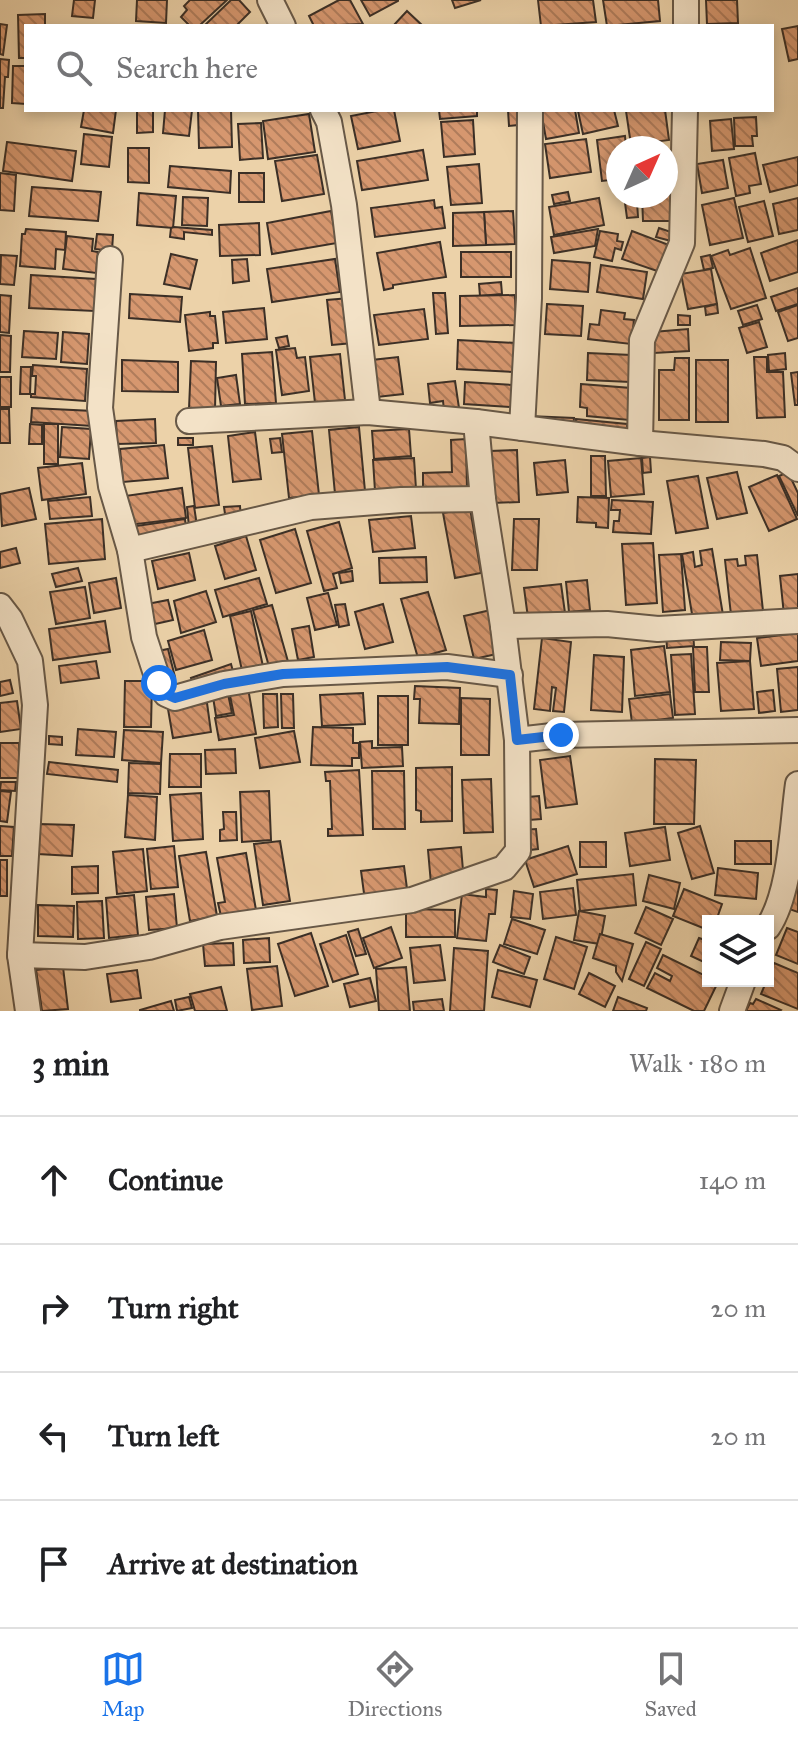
<!DOCTYPE html>
<html lang="en">
<head>
<meta charset="utf-8">
<style>
  :root { --surface:#fff; --page:#f6f6f6; --text:#202124; --muted:#757577; --line:#e0e0e0; --accent:#1a73e8 }
  body { margin:0; font-family:"IM FELL Great Primer",serif; background:var(--page); color:var(--text) }
  .controls { position:absolute; right:24px; bottom:24px; display:grid; overflow:hidden; border-radius:0px; box-shadow:0 4px 12px #0003 }
  .controls button { width:72px; height:72px; display:grid; place-items:center; padding:0; border:0; border-bottom:2px solid var(--line); background:var(--surface); color:var(--text); font:40px sans-serif }
  .compass { position:absolute; left:606px; top:136px; width:72px; height:72px; border-radius:50%; background:var(--surface); box-shadow:0 4px 12px #0003; rotate:45deg }
  .stop { position:absolute; width:24px; height:24px; margin:-18px; border:6px solid #1a73e8; border-radius:50%; background:#fff }
  .stop.end { background:#1a73e8; border-color:#fff; box-shadow:0 2px 8px #0008 }
  .list { margin:0; padding:0; list-style:none }
  h2 { display:flex; justify-content:space-between; align-items:center; height:104px; margin:0; padding:0 32px; font-size:34px }
  h2 small { font-size:26px; font-weight:400; color:var(--muted) }
  .list li { display:grid; grid-template-columns:52px 1fr auto; gap:24px; align-items:center; box-sizing:border-box; height:128px; padding:0 32px; border-top:2px solid var(--line) }
  .list b { display:block; font-size:30px; white-space:nowrap }
  .list em { font-size:26px; font-style:normal; color:var(--muted) }
  .icon { flex:none; width:44px; height:44px; fill:none; stroke:currentColor; stroke-width:2; stroke-linecap:round; stroke-linejoin:round }
  .map { position:relative; flex:none; width:798px; height:1011px; overflow:hidden }
  .search { position:absolute; background:var(--surface); box-shadow:0 4px 12px #0003; left:24px; right:24px; top:24px; height:88px; display:flex; align-items:center; gap:20px; box-sizing:border-box; padding:0 28px; border-radius:0px; color:var(--muted); font-size:30px }
  .sheet { height:616px; background:var(--surface) }
  nav { display:flex; justify-content:space-around; align-items:center; box-sizing:border-box; height:112px; border-top:2px solid var(--line); background:var(--surface); font-size:22px; color:var(--muted) }
  nav a { display:grid; justify-items:center; gap:4px }
  nav .on { color:var(--accent) }
  .map>svg:first-child { display:block }
</style>
</head>
<body>
<div class="map">
<svg width="798" height="1011" viewBox="0 0 798 1011">
  <defs>
    <pattern id="building-back-hatch" width="6" height="6" patternUnits="userSpaceOnUse" patternTransform="scale(2)"><rect width="6" height="6" fill="#d6976f"/><path d="M-1 5l2 2M0 0l6 6M5-1l2 2" fill="none" stroke="#af7c5b"/></pattern>
  </defs>
  <rect width="100%" height="100%" fill="#ecd2a9"/>
  <filter id="stains"><feTurbulence type="fractalNoise" baseFrequency=".0025" numOctaves="4"/><feColorMatrix values="0 0 0 0 .2 0 0 0 0 .09 0 0 0 0 .02 0 0 0 .5 -.17"/></filter>
  <radialGradient id="worn" r=".72"><stop offset=".6" stop-color="#630" stop-opacity="0"/><stop offset="1" stop-color="#630" stop-opacity=".3"/></radialGradient>
  <!-- building -->
  <g fill="url(#building-back-hatch)" stroke="#3b2f26" stroke-width="2">
    <polygon points="74,0 95,0 93,18 72,16"/>
    <polygon points="137,0 167,0 166,23 136,21"/>
    <polygon points="190,0 227,0 199,26 190,26 181,17 187,10 184,6"/>
    <polygon points="231,0 239,0 250,12 236,26 204,26"/>
    <polygon points="339,0 350,0 363,24 314,26 309,16"/>
    <polygon points="361,0 398,0 398,1 370,16"/>
    <polygon points="452,0 481,0 455,8"/>
    <polygon points="538,0 593,0 596,22 541,26"/>
    <polygon points="603,0 658,0 660,21 607,26"/>
    <polygon points="706,0 737,0 738,23 707,24"/>
    <polygon points="407,11 423,26 393,26"/>
    <polygon points="45,14 45,26 26,26 26,58 19,58 18,15"/>
    <polygon points="0,24 7,25 3,55 0,54"/>
    <polygon points="798,26 798,59 789,61 782,29"/>
    <polygon points="0,59 9,60 8,77 5,77 3,108 0,108"/>
    <polygon points="13,66 26,66 26,104 12,103"/>
    <polygon points="84,110 116,110 113,133 81,127"/>
    <polygon points="165,110 192,110 189,136 163,133"/>
    <polygon points="198,110 231,110 232,147 199,148"/>
    <polygon points="382,110 394,110 400,141 358,149 351,116"/>
    <polygon points="439,110 477,110 477,116 440,119"/>
    <polygon points="508,110 517,110 518,125 509,126"/>
    <polygon points="549,110 575,110 579,133 546,139 541,111"/>
    <polygon points="585,110 614,110 618,126 583,134 578,111"/>
    <polygon points="665,110 669,140 631,145 626,111"/>
    <polygon points="137,111 153,111 153,132 137,133"/>
    <polygon points="309,114 315,152 268,159 263,121"/>
    <polygon points="756,117 757,136 752,136 753,146 735,146 734,118"/>
    <polygon points="731,119 734,149 712,151 710,121"/>
    <polygon points="473,120 475,154 444,157 441,122"/>
    <polygon points="261,123 263,158 240,160 238,124"/>
    <polygon points="84,134 112,137 109,167 81,164"/>
    <polygon points="625,136 626,148 618,148 618,179 602,181 597,140"/>
    <polygon points="586,139 591,172 550,178 545,144"/>
    <polygon points="7,142 76,151 72,181 3,171"/>
    <polygon points="128,148 149,148 149,183 128,182"/>
    <polygon points="423,150 428,180 362,190 357,161"/>
    <polygon points="755,153 761,184 749,186 750,193 736,196 729,158"/>
    <polygon points="317,155 324,194 282,201 275,161"/>
    <polygon points="671,156 673,177 666,178 666,157"/>
    <polygon points="798,157 798,185 770,192 763,165"/>
    <polygon points="723,160 728,188 702,193 697,164"/>
    <polygon points="479,164 482,203 451,205 447,167"/>
    <polygon points="170,166 231,171 230,193 168,187"/>
    <polygon points="0,173 16,175 14,211 0,210"/>
    <rect x="239" y="173" width="25" height="29"/>
    <polygon points="666,182 672,182 673,221 643,221 642,196 666,196"/>
    <polygon points="32,187 101,192 98,221 29,216"/>
    <polygon points="568,192 570,201 554,204 552,195"/>
    <polygon points="139,193 176,196 173,228 137,225"/>
    <polygon points="183,197 208,198 207,226 182,225"/>
    <polygon points="599,198 604,225 554,235 549,207"/>
    <polygon points="734,198 743,238 710,245 702,205"/>
    <polygon points="798,198 798,230 779,234 773,204"/>
    <polygon points="434,200 435,208 442,207 445,228 375,237 371,208"/>
    <polygon points="764,201 773,236 748,242 739,207"/>
    <polygon points="637,202 638,217 627,218 625,203"/>
    <polygon points="331,211 337,243 272,254 267,223"/>
    <polygon points="513,211 515,244 486,245 484,212"/>
    <polygon points="484,212 486,245 453,246 453,213"/>
    <polygon points="259,223 260,255 220,256 219,225"/>
    <polygon points="174,227 212,230 212,235 184,232 184,239 170,237 171,228"/>
    <polygon points="659,228 674,233 671,241 656,237"/>
    <polygon points="26,229 66,232 65,250 56,249 55,269 20,266 22,234 25,234"/>
    <polygon points="598,229 595,246 554,253 551,237"/>
    <polygon points="600,231 618,234 617,241 623,242 621,250 615,248 612,261 594,257"/>
    <polygon points="632,231 669,245 660,272 622,259"/>
    <polygon points="97,234 113,235 112,251 95,249"/>
    <polygon points="67,236 93,239 92,251 98,252 96,273 63,269"/>
    <polygon points="798,240 798,272 770,281 761,253"/>
    <polygon points="440,242 446,277 393,285 393,288 384,290 377,253"/>
    <polygon points="750,248 766,298 731,309 711,256 728,250 730,255"/>
    <rect x="461" y="252" width="50" height="25"/>
    <polygon points="171,254 197,260 190,289 164,284"/>
    <polygon points="1,255 17,256 14,285 0,284"/>
    <polygon points="710,255 713,268 704,270 701,257"/>
    <polygon points="247,259 249,281 233,283 232,260"/>
    <polygon points="335,259 340,292 272,302 267,269"/>
    <polygon points="552,260 590,263 588,292 550,289"/>
    <polygon points="601,265 647,272 643,299 597,292"/>
    <polygon points="711,269 717,304 688,309 681,274"/>
    <polygon points="31,275 96,279 95,311 29,308"/>
    <polygon points="501,282 502,294 480,296 479,284"/>
    <polygon points="798,288 798,304 776,311 771,297"/>
    <polygon points="433,293 445,293 448,333 436,334"/>
    <polygon points="130,294 182,297 180,322 129,318"/>
    <polygon points="0,295 11,296 9,333 0,332"/>
    <polygon points="515,295 516,325 460,326 460,296"/>
    <polygon points="349,298 353,343 332,345 327,300"/>
    <polygon points="547,304 583,306 581,336 545,334"/>
    <polygon points="717,304 718,313 706,315 705,307"/>
    <polygon points="757,305 762,319 743,325 738,311"/>
    <polygon points="798,305 798,338 788,341 778,312"/>
    <polygon points="264,308 267,339 226,343 223,312"/>
    <polygon points="424,309 428,339 379,345 374,315"/>
    <polygon points="601,310 625,313 624,319 634,320 631,344 588,339 590,324 599,325"/>
    <polygon points="210,312 210,316 215,316 218,343 213,343 213,348 189,351 185,315"/>
    <polygon points="678,315 690,316 690,325 678,325"/>
    <polygon points="759,322 767,347 747,353 739,328"/>
    <polygon points="688,329 689,351 654,353 653,332"/>
    <polygon points="24,331 58,333 56,359 22,357"/>
    <polygon points="63,332 89,334 87,364 61,362"/>
    <polygon points="0,335 11,336 10,372 0,372"/>
    <polygon points="287,336 289,346 279,348 276,338"/>
    <polygon points="458,340 516,343 514,372 457,369"/>
    <polygon points="295,348 297,358 305,357 309,391 282,395 276,350"/>
    <polygon points="272,352 276,403 245,404 242,354"/>
    <polygon points="588,353 631,355 630,382 587,380"/>
    <polygon points="785,353 786,369 769,371 768,355"/>
    <polygon points="340,354 345,400 315,403 310,357"/>
    <polygon points="398,357 403,394 377,397 372,360"/>
    <polygon points="754,357 767,357 767,372 783,372 785,417 757,418"/>
    <polygon points="675,358 689,358 689,420 659,420 659,370 674,370"/>
    <polygon points="122,360 178,362 178,392 122,391"/>
    <rect x="696" y="360" width="32" height="62"/>
    <polygon points="191,361 216,362 215,410 189,409"/>
    <polygon points="33,365 87,369 85,401 31,397 31,394 35,394 36,376 32,376"/>
    <polygon points="21,367 31,367 30,394 20,394"/>
    <polygon points="798,372 798,405 795,405 791,373"/>
    <polygon points="236,375 240,404 221,406 217,378"/>
    <rect x="0" y="377" width="11" height="30"/>
    <polygon points="455,381 459,408 444,410 443,401 430,403 428,384"/>
    <polygon points="465,382 513,385 511,407 464,404"/>
    <polygon points="581,384 631,388 629,420 587,416 587,408 580,407"/>
    <polygon points="32,408 93,411 92,426 31,422"/>
    <polygon points="0,409 9,409 10,443 0,443"/>
    <polygon points="528,416 574,418 573,429"/>
    <polygon points="155,419 156,443 117,444 116,421"/>
    <polygon points="576,419 627,424 627,436 575,431"/>
    <polygon points="30,424 42,425 42,444 29,444"/>
    <rect x="44" y="424" width="14" height="40"/>
    <polygon points="62,427 91,429 89,459 60,457"/>
    <polygon points="359,427 365,491 335,494 329,430"/>
    <polygon points="409,429 411,456 374,459 372,431"/>
    <polygon points="312,431 319,495 289,498 282,434"/>
    <polygon points="255,432 261,479 233,482 228,436"/>
    <rect x="178" y="438" width="15" height="7"/>
    <polygon points="280,438 282,452 272,453 270,439"/>
    <polygon points="466,439 467,489 423,490 423,473 452,472 451,440"/>
    <polygon points="164,445 168,478 123,482 120,449"/>
    <polygon points="212,446 219,505 195,508 188,448"/>
    <polygon points="517,450 519,502 492,503 490,451"/>
    <polygon points="591,456 605,456 606,496 591,496"/>
    <polygon points="650,457 651,472 643,473 642,458"/>
    <polygon points="414,458 416,489 375,491 373,460"/>
    <polygon points="641,458 644,494 611,497 608,461"/>
    <polygon points="565,460 568,492 537,495 534,463"/>
    <polygon points="82,463 86,494 42,500 38,468"/>
    <polygon points="737,472 747,513 717,519 707,478"/>
    <polygon points="788,472 798,493 798,516 779,476"/>
    <polygon points="777,475 797,519 769,531 749,487"/>
    <polygon points="698,476 708,528 676,533 667,481"/>
    <polygon points="29,488 36,519 2,526 0,494"/>
    <polygon points="182,488 186,518 129,525 125,496"/>
    <polygon points="90,497 92,516 50,519 48,501"/>
    <polygon points="578,497 609,498 608,528 596,527 596,523 577,522"/>
    <polygon points="612,500 653,502 651,534 613,532 614,521 619,521 620,510 611,510"/>
    <polygon points="194,506 197,526 189,527 187,507"/>
    <polygon points="240,506 241,519 226,521 224,507"/>
    <polygon points="470,508 481,573 455,578 443,513"/>
    <polygon points="411,516 415,548 373,552 369,520"/>
    <polygon points="102,519 105,559 49,564 45,524"/>
    <polygon points="185,519 186,527 130,538 129,527"/>
    <polygon points="514,519 539,519 537,570 512,570"/>
    <polygon points="339,522 352,568 333,574 337,588 324,591 307,531"/>
    <polygon points="295,529 311,583 276,593 260,540"/>
    <polygon points="246,536 256,570 225,579 215,546"/>
    <polygon points="653,543 657,603 626,605 622,544"/>
    <polygon points="16,548 20,563 0,568 0,552"/>
    <polygon points="712,549 723,615 693,620 682,554 693,552 695,567 702,565 700,551"/>
    <polygon points="189,553 195,580 158,589 152,561"/>
    <polygon points="681,554 685,610 663,612 659,555"/>
    <polygon points="757,555 763,611 731,615 725,560 737,559 738,566 746,565 745,556"/>
    <polygon points="426,557 427,582 380,583 379,558"/>
    <polygon points="78,568 82,581 56,587 52,574"/>
    <polygon points="352,571 353,581 341,583 339,573"/>
    <polygon points="798,574 798,614 784,615 780,576"/>
    <polygon points="116,578 121,608 94,613 89,583"/>
    <polygon points="259,578 267,604 223,617 215,590"/>
    <polygon points="587,580 590,610 569,612 566,582"/>
    <polygon points="561,584 565,613 528,618 524,588"/>
    <polygon points="85,587 90,618 56,624 50,592"/>
    <polygon points="206,591 216,622 181,633 174,601"/>
    <polygon points="428,592 446,650 418,658 401,599"/>
    <polygon points="328,593 337,625 315,630 307,598"/>
    <polygon points="168,600 173,620 146,626 142,605"/>
    <polygon points="345,604 349,625 339,627 335,605"/>
    <polygon points="383,604 393,642 365,649 355,612"/>
    <polygon points="272,605 289,665 270,670 253,610"/>
    <polygon points="491,610 501,653 474,659 464,616"/>
    <polygon points="251,611 264,671 243,675 230,616"/>
    <polygon points="105,621 110,652 53,660 49,629"/>
    <polygon points="309,626 314,657 298,660 292,629"/>
    <polygon points="204,630 212,660 176,670 168,641"/>
    <polygon points="693,632 694,646 667,648 666,634"/>
    <polygon points="798,633 798,661 761,666 757,638"/>
    <polygon points="542,638 571,642 564,712 553,711 556,688 552,687 550,711 534,709"/>
    <polygon points="721,642 751,643 750,661 720,660"/>
    <polygon points="664,646 670,692 635,696 631,650"/>
    <polygon points="693,647 707,647 709,692 695,692"/>
    <polygon points="168,649 175,677 160,681 153,652"/>
    <polygon points="691,654 695,714 675,715 671,655"/>
    <polygon points="594,655 624,657 622,712 591,710"/>
    <polygon points="96,661 99,678 61,683 59,666"/>
    <polygon points="750,661 754,709 721,711 717,663"/>
    <polygon points="231,664 234,675 194,688 191,678"/>
    <polygon points="798,667 798,710 781,712 777,669"/>
    <polygon points="10,680 13,693 0,696 0,682"/>
    <polygon points="125,681 152,681 151,727 124,727"/>
    <polygon points="415,686 460,688 459,724 419,723 420,699 414,699"/>
    <polygon points="248,688 256,734 219,740 215,718 234,715 229,691"/>
    <polygon points="773,690 775,711 759,713 757,692"/>
    <polygon points="363,693 365,724 322,726 320,695"/>
    <polygon points="228,694 232,713 216,716 213,697"/>
    <polygon points="263,694 277,694 278,727 264,728"/>
    <polygon points="281,694 293,694 294,728 282,728"/>
    <polygon points="670,694 673,718 632,723 629,699"/>
    <rect x="378" y="696" width="30" height="49"/>
    <polygon points="461,698 490,699 489,755 461,755"/>
    <polygon points="17,701 21,729 0,732 0,703"/>
    <polygon points="207,703 211,732 173,738 168,709"/>
    <polygon points="313,727 353,728 353,743 359,743 359,758 352,758 352,766 311,765"/>
    <polygon points="78,729 116,732 114,757 76,755"/>
    <polygon points="124,730 163,732 161,763 122,760"/>
    <polygon points="294,731 300,762 260,768 255,738"/>
    <polygon points="49,736 62,737 62,745 49,744"/>
    <polygon points="372,741 372,748 402,747 403,766 362,768 360,742"/>
    <polygon points="0,743 19,743 20,778 0,778"/>
    <polygon points="235,749 236,773 206,774 205,750"/>
    <polygon points="170,754 201,754 201,787 169,787"/>
    <polygon points="570,756 577,804 546,808 540,760"/>
    <polygon points="655,759 696,760 694,824 654,824"/>
    <polygon points="49,762 118,770 117,782 47,774"/>
    <polygon points="129,763 161,764 160,794 128,793"/>
    <polygon points="452,767 452,821 421,822 421,811 416,810 416,768"/>
    <polygon points="359,770 363,835 328,836 328,829 332,829 330,781 326,781 325,772"/>
    <polygon points="372,771 404,771 405,829 373,829"/>
    <polygon points="491,779 493,832 464,833 462,780"/>
    <polygon points="1,782 16,782 15,791 0,790"/>
    <polygon points="0,791 11,792 7,822 0,821"/>
    <polygon points="269,791 271,840 242,842 240,792"/>
    <polygon points="201,793 203,839 173,841 170,795"/>
    <polygon points="128,795 157,797 155,840 125,837"/>
    <polygon points="539,796 541,819 529,820 527,797"/>
    <polygon points="223,812 236,812 237,840 220,841 220,830 224,829"/>
    <polygon points="39,824 74,825 72,856 38,854"/>
    <polygon points="0,826 14,827 12,856 0,856"/>
    <polygon points="700,826 714,873 692,879 678,833"/>
    <polygon points="665,827 670,860 630,866 625,833"/>
    <polygon points="536,829 538,849 520,851 522,830"/>
    <polygon points="280,841 290,901 263,905 254,844"/>
    <rect x="735" y="841" width="36" height="23"/>
    <rect x="580" y="842" width="26" height="25"/>
    <polygon points="174,846 178,887 151,889 147,849"/>
    <polygon points="568,846 577,874 534,887 525,860"/>
    <polygon points="461,847 464,882 431,884 428,850"/>
    <polygon points="143,849 147,891 117,894 113,852"/>
    <polygon points="206,852 217,916 190,921 179,856"/>
    <polygon points="246,853 256,910 221,916 218,903 225,902 217,858"/>
    <rect x="0" y="860" width="7" height="36"/>
    <polygon points="798,861 798,912 780,906"/>
    <polygon points="98,866 98,893 72,894 72,867"/>
    <polygon points="404,866 408,896 365,901 361,871"/>
    <polygon points="718,868 758,873 756,899 715,895"/>
    <polygon points="633,874 636,905 580,911 577,880"/>
    <polygon points="649,875 680,883 674,909 643,901"/>
    <polygon points="573,888 576,915 543,919 540,892"/>
    <polygon points="486,889 497,890 495,914 489,914 486,941 457,938 462,894 486,897"/>
    <polygon points="684,889 722,904 716,921 708,921 708,930 673,916"/>
    <polygon points="514,891 533,894 530,919 511,917"/>
    <polygon points="174,894 177,928 149,930 146,897"/>
    <polygon points="134,895 138,935 109,938 106,898"/>
    <polygon points="102,901 104,938 78,939 77,902"/>
    <polygon points="38,905 74,906 73,937 38,936"/>
    <polygon points="646,907 673,919 661,945 635,933"/>
    <polygon points="406,909 455,910 455,937 406,937"/>
    <polygon points="579,911 605,916 600,944 574,940"/>
    <polygon points="512,919 545,930 537,954 504,944"/>
    <polygon points="391,927 402,958 374,968 363,938"/>
    <polygon points="787,928 798,932 798,964 776,955"/>
    <polygon points="358,929 366,954 356,956 348,932"/>
    <polygon points="311,933 328,986 295,996 278,944"/>
    <polygon points="600,934 633,944 622,981 616,972 616,966 593,958"/>
    <polygon points="346,935 358,974 333,982 320,944"/>
    <polygon points="556,937 587,947 574,989 544,979"/>
    <polygon points="269,938 270,962 244,963 243,940"/>
    <polygon points="699,938 708,941 708,964 691,956"/>
    <polygon points="646,942 661,949 644,986 629,979"/>
    <polygon points="233,943 234,965 205,966 203,944"/>
    <polygon points="440,945 445,980 414,983 410,948"/>
    <polygon points="500,945 530,957 524,974 493,962"/>
    <polygon points="454,948 488,951 484,1011 450,1011"/>
    <polygon points="663,955 708,977 708,981 718,982 704,1011 694,1011 647,988 655,973 670,981 672,976 657,968"/>
    <polygon points="774,963 798,973 798,1009 761,994"/>
    <polygon points="277,966 282,1006 252,1010 247,969"/>
    <polygon points="63,967 68,1009 42,1011 36,970"/>
    <polygon points="406,967 410,1011 379,1011 376,969"/>
    <polygon points="137,970 141,998 111,1002 107,974"/>
    <polygon points="498,970 537,980 530,1007 492,997"/>
    <polygon points="589,973 615,986 605,1007 579,994"/>
    <polygon points="370,978 376,1001 350,1007 344,984"/>
    <polygon points="221,987 227,1011 195,1011 190,994"/>
    <polygon points="189,997 192,1008 177,1011 175,1000"/>
    <polygon points="618,997 647,1008 646,1011 613,1011"/>
    <polygon points="442,999 444,1011 414,1011 413,1002"/>
    <polygon points="756,999 781,1010 780,1011 746,1011 750,1003 753,1004"/>
    <polygon points="171,1001 174,1011 140,1011 140,1010"/>
  </g>
  <g fill="none" stroke-linecap="round" stroke-linejoin="round">
    <!-- minor casing -->
    <g stroke="#675847" stroke-width="28">
      <g id="minor">
        <polyline points="270,0 283,26"/>
        <polyline points="686,0 686,26"/>
        <polyline points="323,110 329,122 344,205 368,412"/>
        <polyline points="110,259 100,408 111,486 130,550 144,637 159,683 166,694 175,698 224,684 283,674 447,667 510,675"/>
        <polyline points="189,421 368,412 476,422 640,443 764,454 783,458 798,469"/>
        <polyline points="522,428 529,298 530,110"/>
        <polyline points="640,443 642,340 682,243 685,110"/>
        <polyline points="130,550 311,507 401,500 483,499"/>
        <polyline points="0,606 10,619 30,661 35,705 20,955 28,1011"/>
        <polyline points="503,626 607,624 658,629 798,621"/>
        <polyline points="517,740 561,735 798,730"/>
        <path d="M768 927C791 892 792 826 798 784"/>
        <polyline points="20,955 85,957 149,947 220,927 412,900 504,868 518,851 517,740 503,626 483,499 476,422"/>
        <polyline points="732,1011 743,981"/>
      </g>
    </g>
    <!-- minor -->
    <use href="#minor" stroke="#f3e2c7" stroke-width="24"/>
  </g>
  <g fill="none" stroke-linecap="round" stroke-linejoin="round">
    <!-- route -->
    <polyline stroke="#1a73e8" stroke-width="10" points="159,683 166,694 175,698 224,684 283,674 447,667 510,675 517,740 561,735"/>
  </g>
  <rect width="100%" height="100%" filter="url(#stains)"/>
  <rect width="100%" height="100%" fill="url(#worn)"/>
</svg>
<div class="controls">
<button><svg class="icon" aria-label="layers" viewBox="0 0 24 24"><path d="M12 4l9 5-9 5-9-5zM3 14l9 5 9-5"/></svg></button>
</div>
<svg class="compass" viewBox="-18 -18 36 36"><path d="M0-13l5 13h-10z" fill="#e53935"/><path d="M0 13l5-13h-10z" fill="#757577"/></svg>
<div class="stop" style="left:159px;top:683px"></div>
<div class="stop end" style="left:561px;top:735px"></div>
<div class="search"><svg class="icon" aria-label="search" viewBox="0 0 24 24"><circle cx="10" cy="10" r="6"/><path d="M15 15l6 6"/></svg>Search here</div>
</div>
<section class="sheet">
<h2>3 min<small>Walk · 180 m</small></h2>
<ul class="list">
<li><svg class="icon" aria-label="ahead" viewBox="0 0 24 24"><path d="M12 20V5M6 11l6-6 6 6"/></svg><div><b>Continue</b></div><em>140 m</em></li>
<li><svg class="icon" aria-label="right" viewBox="0 0 24 24"><path d="M7 20v-9h11M14 6l5 5-5 5"/></svg><div><b>Turn right</b></div><em>20 m</em></li>
<li><svg class="icon" aria-label="left" viewBox="0 0 24 24"><path d="M17 20v-9H6M10 6l-5 5 5 5"/></svg><div><b>Turn left</b></div><em>20 m</em></li>
<li><svg class="icon" aria-label="arrive" viewBox="0 0 24 24"><path d="M6 21V4h12l-3 4 3 4H6"/></svg><div><b>Arrive at destination</b></div></li>
</ul>
</section>
<nav>
<a class="on"><svg class="icon" aria-label="map" viewBox="0 0 24 24"><path d="M3 6l6-2 6 2 6-2v14l-6 2-6-2-6 2zM9 4v14M15 6v14"/></svg>Map</a>
<a><svg class="icon" aria-label="directions" viewBox="0 0 24 24"><path d="M12 3l9 9-9 9-9-9zM9 14v-3h6M13 9l2 2-2 2"/></svg>Directions</a>
<a><svg class="icon" aria-label="saved" viewBox="0 0 24 24"><path d="M7 4h10v16l-5-4-5 4z"/></svg>Saved</a>
</nav>
</body>
</html>
